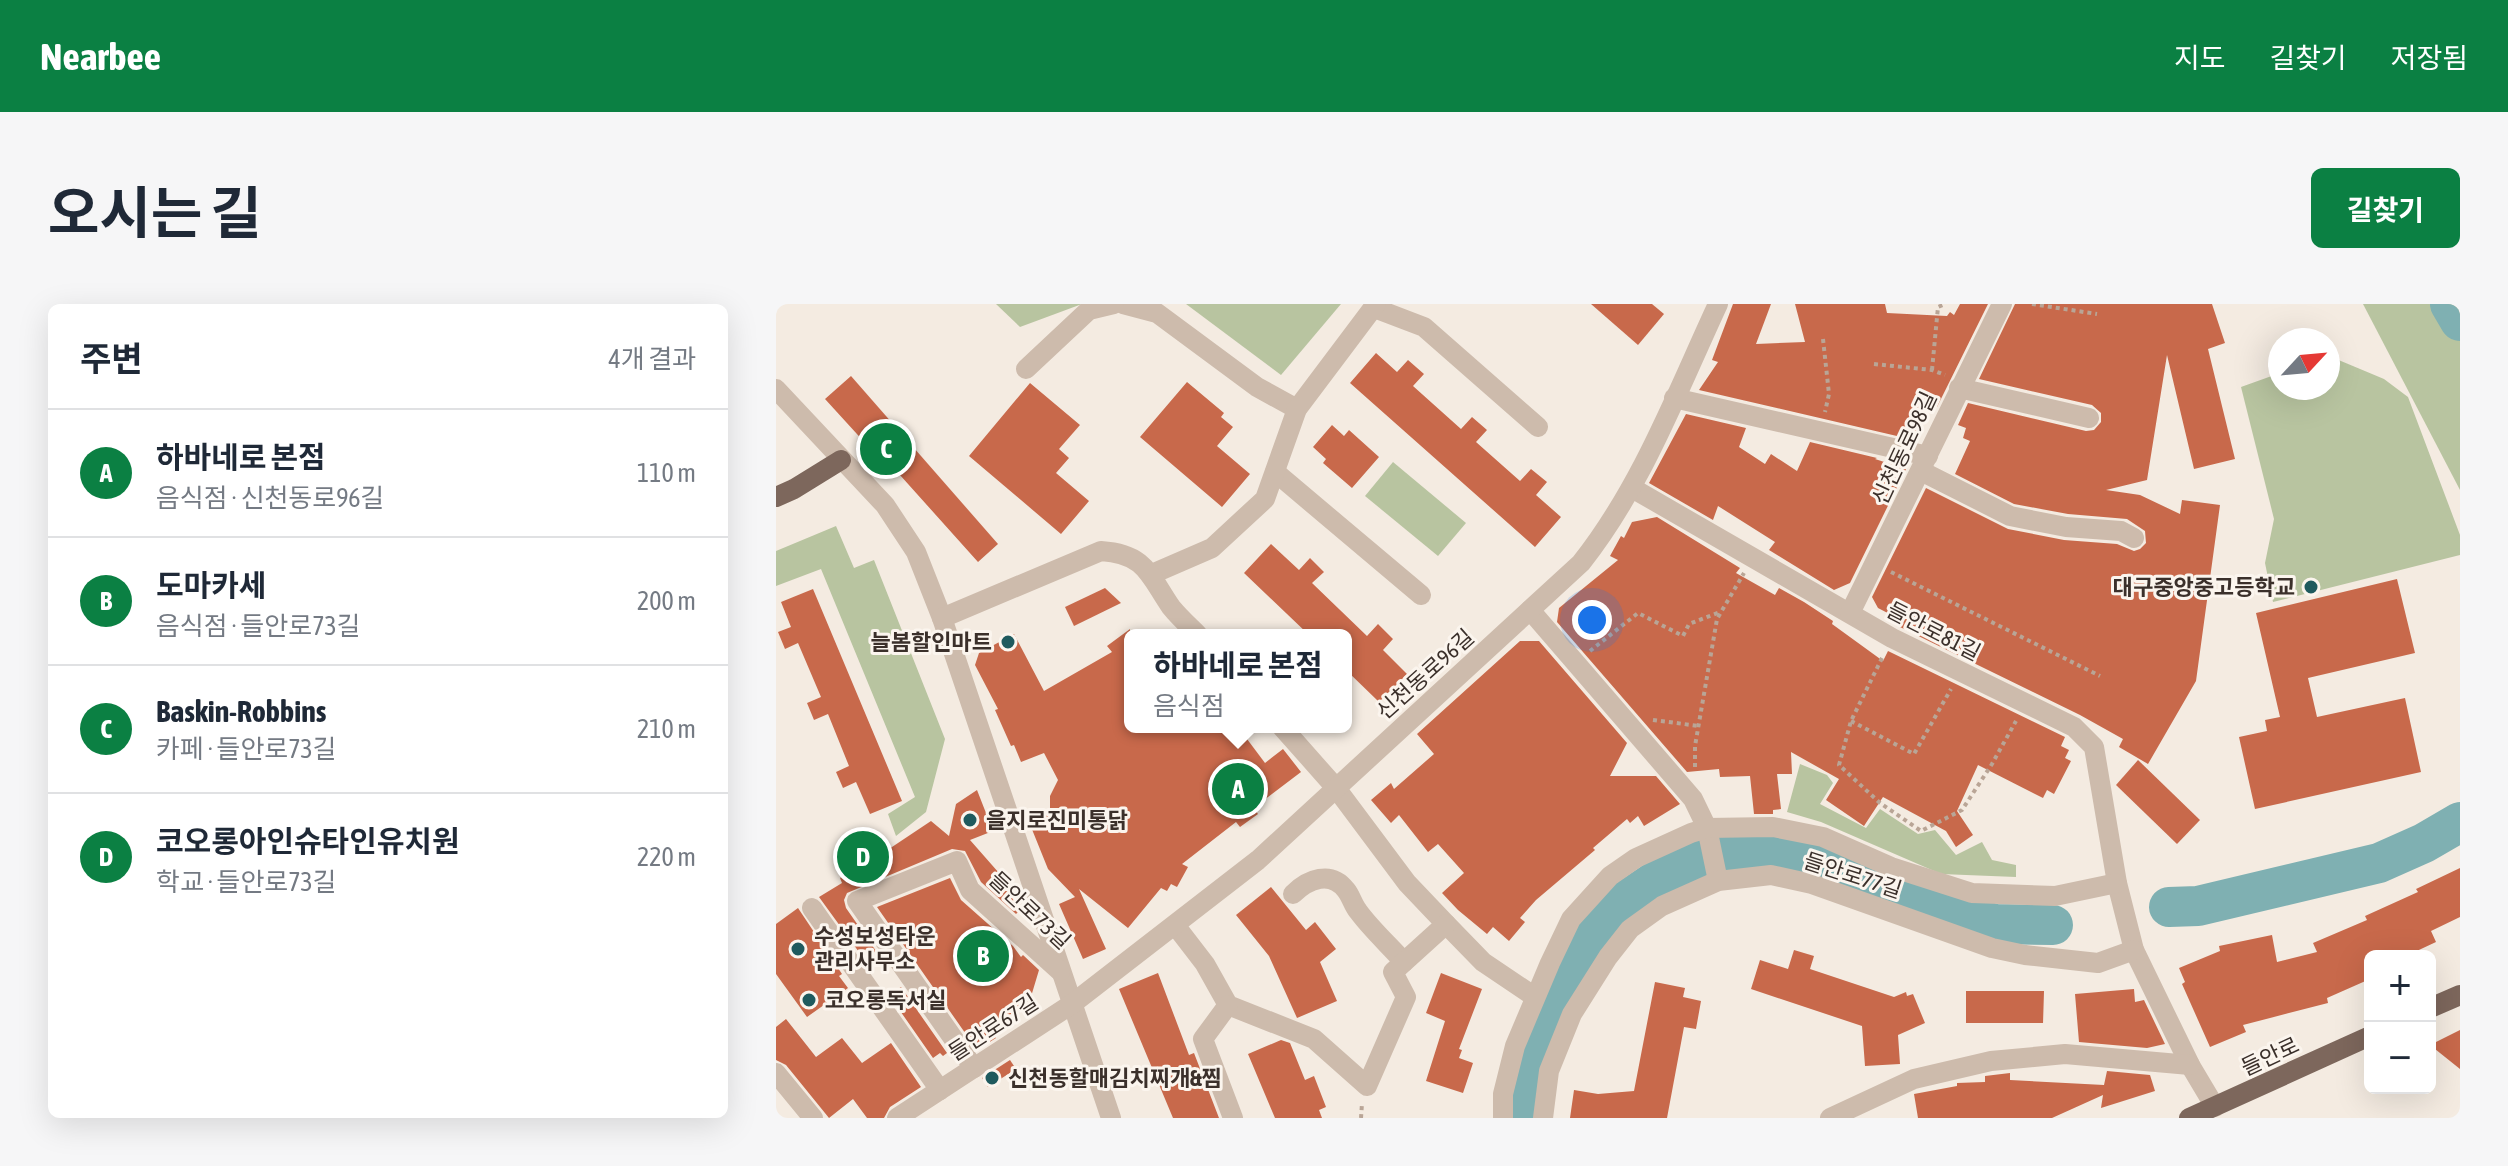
<!DOCTYPE html>
<html lang="ko">
<head>
<meta charset="utf-8">
<style>
  :root { --surface:#fff; --page:#f6f6f7; --text:#1f2937; --muted:#747a83; --line:#e0e1e3; --accent:#0b8043 }
  body { margin:0; font-family:"Asap Condensed","Noto Sans KR",sans-serif; background:var(--page); color:var(--text) }
  .controls { position:absolute; right:24px; bottom:24px; display:grid; overflow:hidden; border-radius:12px; box-shadow:0 8px 32px #0002 }
  .controls button { width:72px; height:72px; display:grid; place-items:center; padding:0; border:0; border-bottom:2px solid var(--line); background:var(--surface); color:var(--text); font:40px sans-serif }
  .compass { position:absolute; left:1492px; top:24px; width:72px; height:72px; border-radius:50%; background:var(--surface); box-shadow:0 8px 32px #0002; rotate:64deg }
  .you { position:absolute; left:816px; top:316px; width:28px; height:28px; margin:-20px; border:6px solid #fff; border-radius:50%; background:#1a73e8; box-shadow:0 0 0 12px #1a73e833 }
  .badge { display:grid; place-items:center; width:52px; height:52px; border-radius:50%; background:var(--accent); color:#fff; font-size:26px; font-weight:700 }
  .pin { position:absolute; translate:-50% -50%; border:4px solid #fff; box-shadow:0 2px 8px #0006 }
  .popup { position:absolute; left:348px; top:325px; width:228px; height:104px; box-sizing:border-box; display:grid; place-content:center; border-radius:12px; background:var(--surface); filter:drop-shadow(0 2px 6px #0005); font-size:26px; white-space:nowrap; color:var(--muted) }
  .popup b { font-size:30px; color:var(--text) }
  .popup::after { content:''; position:absolute; left:50%; top:100%; margin-left:-16px; border:16px solid transparent; border-top-color:var(--surface) }
  .list { margin:0; padding:0; list-style:none }
  h2 { display:flex; justify-content:space-between; align-items:center; height:104px; margin:0; padding:0 32px; font-size:34px }
  h2 small { font-size:26px; font-weight:400; color:var(--muted) }
  .list li { display:grid; grid-template-columns:52px 1fr auto; gap:24px; align-items:center; box-sizing:border-box; height:128px; padding:0 32px; border-top:2px solid var(--line) }
  .list b { display:block; font-size:30px; white-space:nowrap }
  .list p { margin:0; font-size:26px; white-space:nowrap; color:var(--muted) }
  .list em { font-size:26px; font-style:normal; color:var(--muted) }
  .map { position:relative; flex:none; width:1684px; height:814px; overflow:hidden; border-radius:12px }
  header { display:flex; align-items:center; gap:48px; box-sizing:border-box; height:112px; padding:0 40px; background:var(--accent); color:#fff }
  header strong { font-size:38px }
  nav { display:flex; gap:44px; margin-inline-start:auto; font-size:28px }
  .intro { display:flex; align-items:center; justify-content:space-between; box-sizing:border-box; height:192px; padding:0 48px }
  h1 { margin:0; font-size:56px }
  .button { padding:20px 36px; border-radius:12px; background:var(--accent); color:#fff; font-size:28px; font-weight:700 }
  main { display:flex; gap:48px; padding:0 48px }
  aside { flex:1; background:var(--surface); border-radius:12px; box-shadow:0 8px 32px #0002 }
  .map>svg:first-child { display:block }
</style>
</head>
<body>
<header>
<strong>Nearbee</strong>
<nav><a>지도</a><a>길찾기</a><a>저장됨</a></nav>
</header>
<div class="intro"><h1>오시는 길</h1><a class="button">길찾기</a></div>
<main>
<aside>
<h2>주변<small>4개 결과</small></h2>
<ul class="list">
<li><span class="badge">A</span><div><b>하바네로 본점</b><p>음식점 · 신천동로96길</p></div><em>110 m</em></li>
<li><span class="badge">B</span><div><b>도마카세</b><p>음식점 · 들안로73길</p></div><em>200 m</em></li>
<li><span class="badge">C</span><div><b>Baskin-Robbins</b><p>카페 · 들안로73길</p></div><em>210 m</em></li>
<li><span class="badge">D</span><div><b>코오롱아인슈타인유치원</b><p>학교 · 들안로73길</p></div><em>220 m</em></li>
</ul>
</aside>
<div class="map">
<svg width="1684" height="814" viewBox="0 0 1684 814">
  <rect width="100%" height="100%" fill="#f4ebe1"/>
  <!-- green -->
  <g fill="#b8c4a0">
    <polygon points="220,0 306,0 244,23"/>
    <polygon points="410,0 565,0 505,71"/>
    <polygon points="1587,0 1684,0 1684,186"/>
    <polygon points="1553,52 1608,75 1632,93 1684,231 1684,251 1497,298 1489,259 1498,215 1465,83 1504,69 1504,84 1552,84"/>
    <polygon points="617,158 690,219 662,252 589,192"/>
    <polygon points="60,222 78,264 98,256 169,435 150,508 120,532 112,510 139,493 45,265 0,282 0,247"/>
    <polygon points="1024,460 1051,471 1057,479 1044,500 1090,524 1104,505 1142,530 1159,526 1180,551 1206,538 1216,556 1240,561 1240,573 1165,570 1045,518 1011,508"/>
  </g>
  <g fill="none" stroke-linecap="round" stroke-linejoin="round">
    <!-- river -->
    <g stroke="#7fb0b2" stroke-width="40">
      <polyline points="1674,0 1684,17"/>
      <polyline points="1393,603 1422,602 1603,559 1648,539 1684,518"/>
      <polyline points="740,814 751,763 795,661 819,625 851,596 884,574 915,558 950,550 984,547 1033,557 1095,581 1219,620 1277,621"/>
    </g>
  </g>
  <!-- building -->
  <g fill="#c8694b">
    <polygon points="815,0 876,0 888,10 862,41"/>
    <polygon points="957,0 995,0 980,40 1029,38 1019,0 1109,0 1111,9 1171,12 1174,8 1178,11 1184,0 1212,0 1161,103 1148,101 1138,136 923,86 942,58 936,56"/>
    <polygon points="1239,0 1436,0 1449,39 1432,45 1459,155 1418,165 1391,51 1371,176 1330,186 1364,191 1404,210 1406,196 1444,201 1420,377 1372,460 1343,443 1347,435 1304,411 1124,323 1127,317 1102,304 1096,293 1150,184 1232,225 1288,236 1341,240 1358,247 1364,245 1370,239 1369,227 1351,215 1292,210 1238,200 1179,170 1194,137 1187,134 1190,124 1182,121 1192,99 1310,127 1318,126 1325,118 1325,109 1316,101 1203,75"/>
    <polygon points="600,49 621,68 632,56 648,70 637,82 685,125 696,113 711,126 700,138 744,177 755,165 771,178 760,191 785,213 759,243 574,79"/>
    <polygon points="75,72 222,240 202,258 115,161 112,164 49,95"/>
    <polygon points="411,78 448,109 445,113 457,123 441,142 474,170 446,203 364,133"/>
    <polygon points="254,79 304,121 283,145 293,154 280,169 313,197 285,230 193,152"/>
    <polygon points="910,110 970,124 963,143 989,160 995,150 1021,167 1034,138 1101,154 1099,155 1130,165 1074,279 1058,286 993,246 999,238 942,202 937,216 873,179"/>
    <polygon points="556,121 568,132 573,126 603,153 576,184 547,159 550,155 537,143"/>
    <polygon points="881,213 964,264 960,269 999,291 1003,284 1028,298 1057,317 1056,320 1107,357 1112,347 1289,433 1285,442 1293,446 1289,454 1295,457 1278,490 1271,486 1267,494 1202,461 1181,507 1197,531 1180,543 1170,527 1107,493 1088,522 1050,496 1063,475 1015,448 1016,470 1001,470 1005,505 997,506 997,510 978,510 974,472 944,473 943,465 911,468 781,318 783,304 842,256 834,252 845,232 848,234 856,218"/>
    <polygon points="495,240 523,266 534,254 548,268 536,279 591,332 602,320 617,335 607,346 631,370 603,398 570,366 570,331 533,331 468,269"/>
    <polygon points="1621,275 1639,349 1532,374 1541,413 1629,394 1645,468 1479,505 1463,433 1491,427 1489,416 1504,413 1480,309"/>
    <polygon points="329,284 345,299 298,322 289,303"/>
    <polygon points="37,285 126,497 94,510 80,478 67,484 60,468 73,462 52,410 38,416 31,399 45,393 22,339 9,345 2,328 15,323 5,298"/>
    <polygon points="354,325 354,423 462,423 489,459 507,445 525,468 488,496 478,505 482,510 464,523 460,518 406,560 412,563 401,583 395,580 391,587 385,584 352,624 303,585 330,645 307,655 283,600 299,593 272,565 251,513 274,504 274,492 282,476 268,449 245,458 238,441 235,442 219,406 222,405 199,361 203,349 238,330 268,387 336,348 331,342"/>
    <polygon points="744,337 763,337 851,439 834,472 880,472 904,500 868,522 862,512 854,519 851,515 817,544 819,546 760,596 744,614 749,618 733,637 717,623 711,630 682,606 666,589 688,569 662,540 652,548 623,511 615,519 595,496 615,479 618,485 658,450 641,430"/>
    <polygon points="1362,456 1424,516 1401,540 1340,481"/>
    <polygon points="201,486 217,527 194,536 223,569 243,607 240,610 205,578 189,547 176,545 71,589 68,596 70,604 100,647 88,655 43,593 66,579 64,574 112,541 113,545 155,517 173,532 180,500"/>
    <polygon points="1684,564 1684,613 1655,627 1660,638 1630,652 1594,652 1594,675 1551,694 1552,699 1467,721 1470,728 1434,743 1406,680 1409,678 1403,664 1444,647 1443,642 1496,631 1501,658 1541,648 1537,639 1591,616 1589,612 1642,588 1640,585"/>
    <polygon points="174,574 185,596 237,642 245,653 247,651 263,666 254,696 214,725 220,734 201,746 101,603"/>
    <polygon points="495,583 530,626 539,618 560,645 544,658 561,697 521,714 493,652 460,611"/>
    <polygon points="22,604 66,670 63,672 72,684 31,713 0,670 0,620"/>
    <polygon points="1018,646 1038,652 1034,665 1118,693 1130,688 1131,692 1137,690 1149,719 1122,731 1124,760 1089,762 1086,722 975,685 984,656 1012,665"/>
    <polygon points="382,669 413,751 418,749 443,814 397,814 343,685"/>
    <polygon points="665,669 706,685 683,745 686,746 683,754 697,759 687,789 650,777 669,717 650,709"/>
    <polygon points="879,678 909,684 907,693 925,697 920,725 908,723 891,814 794,814 798,786 822,790 858,787"/>
    <polygon points="125,683 171,749 167,752 164,749 157,754 113,691"/>
    <polygon points="1358,685 1359,698 1368,696 1389,740 1371,744 1303,738 1299,690"/>
    <polygon points="1190,687 1268,687 1267,719 1190,719"/>
    <polygon points="10,715 40,753 66,734 86,759 115,739 145,783 114,803 108,814 91,814 77,795 53,814 10,761 0,756 0,723"/>
    <polygon points="1684,726 1684,765 1654,741"/>
    <polygon points="505,736 514,739 529,776 538,772 550,803 543,806 546,814 499,814 472,750"/>
    <polygon points="234,756 240,765 212,783 206,774"/>
    <polygon points="1331,767 1374,771 1379,787 1325,804 1327,791 1276,814 1142,814 1138,790 1181,782 1181,779 1209,778 1209,772 1234,769 1234,776 1328,781"/>
  </g>
  <g fill="none" stroke-linecap="round" stroke-linejoin="round">
    <!-- path -->
    <g stroke="#b9a596" stroke-width="4" stroke-dasharray="4 4" stroke-linecap="butt">
      <polyline points="1256,0 1321,10"/>
      <polyline points="1047,35 1053,90 1049,108"/>
      <polyline points="1098,60 1156,66 1169,71"/>
      <polyline points="1156,66 1162,3 1169,0"/>
      <polyline points="1115,268 1324,372"/>
      <polyline points="814,347 862,309 907,332 913,320 944,308"/>
      <polyline points="1106,354 1075,417 1063,461 1104,499 1145,527 1186,506 1216,460 1240,417"/>
      <polyline points="877,416 923,422"/>
      <polyline points="1075,417 1138,450 1175,385"/>
      <polyline points="919,463 919,442 941,315 968,269"/>
      <polyline points="585,814 586,799"/>
    </g>
    <!-- minor -->
    <g stroke="#cdbbac" stroke-width="20">
      <polyline points="347,0 381,9 481,83 521,105"/>
      <polyline points="598,4 648,23 762,123"/>
      <polyline points="250,65 313,6 338,0"/>
      <polyline points="1183,84 1313,114"/>
      <polyline points="0,85 109,201 140,248 166,314 335,814"/>
      <polyline points="898,94 1152,152"/>
      <polyline points="1145,167 1234,212 1290,223 1345,227 1358,234"/>
      <polyline points="499,168 645,291"/>
      <polyline points="856,184 1116,334 1298,423 1318,443 1341,579 1358,646 1414,761 1439,803"/>
      <polyline points="376,270 436,244 489,195 521,105 600,0"/>
      <polyline points="754,306 917,495 931,524 942,577"/>
      <polyline points="1074,309 1226,0"/>
      <path d="M166 314 325 247C370 250 373 271 395 303 403 313 413 322 422 331"/>
      <polyline points="506,423 560,484 631,579 670,620 707,658 759,693"/>
      <path d="M517 590C532 575 555 566 570 586 575 592 577 601 582 607 595 625 613 641 628 658"/>
      <polyline points="36,604 164,786"/>
      <polyline points="399,621 429,660 452,701 538,735 591,782 630,693 617,668 670,620"/>
      <polyline points="452,701 427,735 457,814"/>
      <polyline points="198,764 81,597 181,557 194,586 284,667"/>
      <polyline points="0,769 37,814"/>
      <path d="M121 814 296 700 482 556 805 259C866 182 901 88 942 0"/>
      <polyline points="727,814 727,790 739,742 774,659 795,615 834,572 860,554 915,529 931,524 997,523 1047,533 1115,563 1196,589 1279,592 1341,579"/>
      <polyline points="767,814 773,767 796,710 832,653 854,625 886,602 942,577 995,571 1036,580 1216,644 1249,651 1322,659 1358,646"/>
      <polyline points="1054,814 1138,775 1215,757 1289,750 1414,761"/>
    </g>
    <!-- major -->
    <g stroke="#7d675c" stroke-width="20">
      <polyline points="0,193 18,185 65,156"/>
      <polyline points="1654,704 1684,691"/>
      <polyline points="1413,814 1594,732"/>
    </g>
  </g>
  <!-- markers -->
  <g fill="#1f5a5e" stroke="#fbf5ee" stroke-width="3">
    <circle cx="1535" cy="283" r="8"/>
    <circle cx="232" cy="338" r="8"/>
    <circle cx="194" cy="516" r="8"/>
    <circle cx="22" cy="645" r="8"/>
    <circle cx="33" cy="696" r="8"/>
    <circle cx="216" cy="774" r="8"/>
  </g>
  <g text-anchor="middle" dominant-baseline="central" stroke-width="6" stroke-linejoin="round" paint-order="stroke">
    <!-- street labels -->
    <g font-size="22" fill="#3b302b" stroke="#fbf5ee">
      <text transform="translate(1128 144) rotate(-65)">신천동로98길</text>
      <text transform="translate(1158 327) rotate(27)">들안로81길</text>
      <text transform="translate(649 370) rotate(-42)">신천동로96길</text>
      <text transform="translate(1077 571) rotate(18)">들안로77길</text>
      <text transform="translate(254 606) rotate(43)">들안로73길</text>
      <text transform="translate(217 723) rotate(-33)">들안로67길</text>
      <text transform="translate(1494 752) rotate(-25)">들안로</text>
    </g>
    <!-- poi labels -->
    <g font-size="22" font-weight="bold" fill="#3b302b" stroke="#fbf5ee" text-anchor="start">
      <text x="1519" y="283" text-anchor="end">대구중앙중고등학교</text>
      <text x="216" y="338" text-anchor="end">늘봄할인마트</text>
      <text x="210" y="516">을지로진미통닭</text>
      <text x="38" y="632">수성보성타운<tspan x="38" dy="25">관리사무소</tspan></text>
      <text x="49" y="696">코오롱독서실</text>
      <text x="232" y="774">신천동할매김치찌개&amp;찜</text>
    </g>
  </g>
</svg>
<div class="controls">
<button>+</button>
<button>−</button>
</div>
<svg class="compass" viewBox="-18 -18 36 36"><path d="M0-13l5 13h-10z" fill="#e53935"/><path d="M0 13l5-13h-10z" fill="#747a83"/></svg>
<div class="you"></div>
<div class="pin badge" style="left:462px;top:485px">A</div>
<div class="popup"><b>하바네로 본점</b>음식점</div>
<div class="pin badge" style="left:207px;top:652px">B</div>
<div class="pin badge" style="left:110px;top:145px">C</div>
<div class="pin badge" style="left:87px;top:553px">D</div>
</div>
</main>
</body>
</html>
